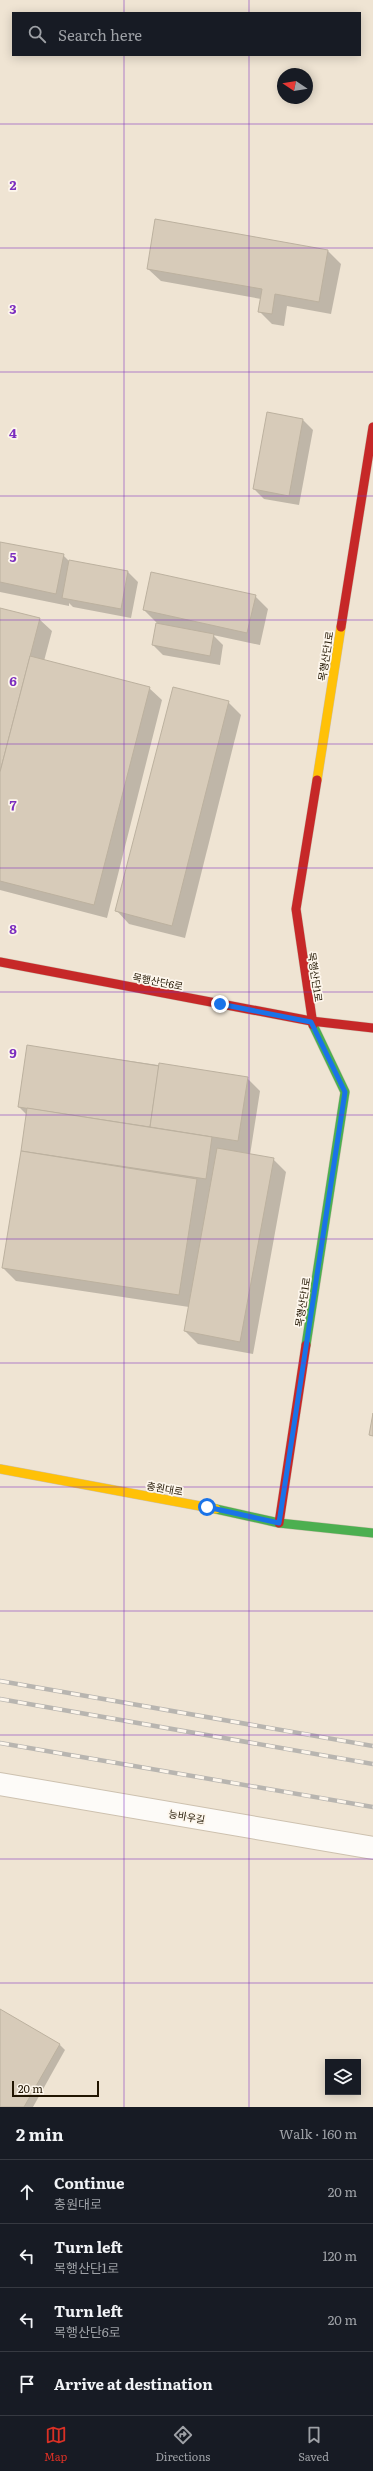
<!DOCTYPE html>
<html lang="en">
<head>
<meta charset="utf-8">
<style>
  :root { --surface:#171b24; --page:#242831; --text:#f1f3f6; --muted:#9ea1a6; --line:#363941; --accent:#d93025 }
  body { margin:0; font-family:Literata,"Noto Sans KR",serif; background:var(--page); color:var(--text) }
  .controls { position:absolute; right:12px; bottom:12px; display:grid; overflow:hidden; border-radius:0px; box-shadow:0 2px 10px #0003 }
  .controls button { width:36px; height:36px; display:grid; place-items:center; padding:0; border:0; border-bottom:1px solid var(--line); background:var(--surface); color:var(--text); font:20px sans-serif }
  .compass { position:absolute; left:277px; top:68px; width:36px; height:36px; border-radius:50%; background:var(--surface); box-shadow:0 2px 10px #0003; rotate:282deg }
  .scale { position:absolute; left:12px; bottom:10px; width:87px; box-sizing:border-box; padding-left:4px; border:2px solid #211501; border-top:0; font-size:11px; line-height:14px; white-space:nowrap; color:#211501; -webkit-text-stroke:3px #fdf6ec; paint-order:stroke }
  .stop { position:absolute; width:12px; height:12px; margin:-9px; border:3px solid #1a73e8; border-radius:50%; background:#fff }
  .stop.end { background:#1a73e8; border-color:#fff; box-shadow:0 1px 4px #0008 }
  .list { margin:0; padding:0; list-style:none }
  h2 { display:flex; justify-content:space-between; align-items:center; height:52px; margin:0; padding:0 16px; font-size:17px }
  h2 small { font-size:13px; font-weight:400; color:var(--muted) }
  .list li { display:grid; grid-template-columns:26px 1fr auto; gap:12px; align-items:center; box-sizing:border-box; height:64px; padding:0 16px; border-top:1px solid var(--line) }
  .list b { display:block; font-size:15px; white-space:nowrap }
  .list p { margin:0; font-size:13px; white-space:nowrap; color:var(--muted) }
  .list em { font-size:13px; font-style:normal; color:var(--muted) }
  .icon { flex:none; width:22px; height:22px; fill:none; stroke:currentColor; stroke-width:2; stroke-linecap:round; stroke-linejoin:round }
  .map { position:relative; flex:none; width:373px; height:2107px; overflow:hidden }
  .search { position:absolute; background:var(--surface); box-shadow:0 2px 10px #0003; left:12px; right:12px; top:12px; height:44px; display:flex; align-items:center; gap:10px; box-sizing:border-box; padding:0 14px; border-radius:0px; color:var(--muted); font-size:15px }
  .sheet { height:308px; background:var(--surface) }
  nav { display:flex; justify-content:space-around; align-items:center; box-sizing:border-box; height:56px; border-top:1px solid var(--line); background:var(--surface); font-size:11px; color:var(--muted) }
  nav a { display:grid; justify-items:center; gap:2px }
  nav .on { color:var(--accent) }
  .map>svg:first-child { display:block }
</style>
</head>
<body>
<div class="map">
<svg width="373" height="2107" viewBox="0 0 373 2107">
  <rect width="100%" height="100%" fill="#efe4d3"/>
  <!-- shadow -->
  <g fill="#0003">
    <polygon points="328,251 341,264 331,314 287,306 284,326 272,324 259,311 261,299 161,281 148,269"/>
    <polygon points="303,420 313,430 299,505 264,499 254,489"/>
    <polygon points="0,543 63,555 69,561 128,572 138,582 131,618 73,607 69,603 69,606 0,592"/>
    <polygon points="255,596 268,609 260,645 213,635 223,645 220,665 163,655 153,645 159,625 144,610"/>
    <polygon points="0,609 39,619 52,631 44,661 149,688 162,700 107,918 0,890"/>
    <polygon points="228,702 241,715 185,938 129,924 117,911"/>
    <polygon points="28,1046 247,1078 260,1091 250,1155 273,1159 286,1172 253,1354 198,1344 185,1331 189,1307 16,1281 3,1268 27,1115 19,1107"/>
    <polygon points="0,2010 60,2045 65,2050 33,2107 0,2107"/>
  </g>
  <!-- building -->
  <g fill="#d7cbb9" stroke="#bcb19f">
    <polygon points="155,219 328,250 319,302 275,294 272,314 258,312 262,289 147,269"/>
    <polygon points="267,412 303,419 289,496 253,489"/>
    <polygon points="0,542 64,554 56,594 0,582"/>
    <polygon points="69,560 128,571 121,609 62,598"/>
    <polygon points="151,572 256,595 247,633 143,610"/>
    <polygon points="0,608 40,618 0,772"/>
    <polygon points="156,623 214,634 210,656 152,645"/>
    <polygon points="30,656 150,687 94,905 0,881 0,772"/>
    <polygon points="173,687 229,701 172,926 115,911"/>
    <polygon points="27,1045 159,1066 150,1127 18,1107"/>
    <polygon points="159,1063 248,1077 238,1141 150,1127"/>
    <polygon points="27,1108 212,1137 206,1179 21,1151"/>
    <polygon points="217,1148 274,1158 240,1342 184,1331"/>
    <polygon points="21,1151 197,1179 179,1295 2,1268"/>
    <polygon points="373,1413 373,1436 369,1435"/>
    <polygon points="0,2009 60,2044 24,2107 0,2107"/>
  </g>
  <g fill="none" stroke-linecap="round" stroke-linejoin="round">
    <!-- street casing -->
    <g stroke="#cdc1af" stroke-width="24">
      <polyline id="street" points="0,1784 373,1848"/>
    </g>
    <!-- fast casing -->
    <g stroke="#cdc1af" stroke-width="10">
      <g id="fast">
        <polyline points="306,1345 345,1092 313,1025"/>
        <polyline points="216,1509 279,1523 373,1533"/>
      </g>
    </g>
    <!-- slow casing -->
    <g stroke="#cdc1af" stroke-width="10">
      <g id="slow">
        <polyline points="317,780 341,627"/>
        <polyline points="0,1469 216,1509"/>
      </g>
    </g>
    <!-- jam casing -->
    <g stroke="#cdc1af" stroke-width="10">
      <g id="jam">
        <polyline points="341,627 373,427"/>
        <polyline points="0,962 311,1021 373,1028"/>
        <polyline points="313,1025 296,909 317,780"/>
        <polyline points="279,1523 306,1345"/>
      </g>
    </g>
    <!-- street -->
    <use href="#street" stroke="#fdfbf8" stroke-width="22"/>
    <!-- fast -->
    <use href="#fast" stroke="#4caf50" stroke-width="9"/>
    <!-- slow -->
    <use href="#slow" stroke="#ffc107" stroke-width="9"/>
    <!-- jam -->
    <use href="#jam" stroke="#c62828" stroke-width="9"/>
    <!-- rail casing -->
    <g stroke="#b8b5b0" stroke-width="4.5">
      <g id="rail">
        <polyline points="0,1681 373,1746"/>
        <polyline points="0,1699 373,1764"/>
        <polyline points="0,1743 373,1807"/>
      </g>
    </g>
    <!-- rail -->
    <use href="#rail" stroke="#fdf6ec" stroke-width="3" stroke-dasharray="9" stroke-linecap="butt"/>
  </g>
  <g fill="none" stroke-linecap="round" stroke-linejoin="round">
    <!-- route -->
    <polyline stroke="#1a73e8" stroke-width="5" points="207,1507 279,1523 345,1092 311,1022 220,1004"/>
  </g>
  <!-- grid -->
  <path fill="none" stroke="#7b2cbf" stroke-width="1" stroke-opacity="0.55" d="M124 0V13M249 0V13M124 55V2107M249 55V2107M0 124H373M0 248H373M0 372H373M0 496H373M0 620H373M0 744H373M0 868H373M0 992H373M0 1115H373M0 1239H373M0 1363H373M0 1487H373M0 1611H373M0 1735H373M0 1859H373M0 1983H373"/>
  <g text-anchor="middle" dominant-baseline="central" stroke-width="3.5" stroke-linejoin="round" paint-order="stroke">
    <!-- street labels -->
    <g font-size="10" fill="#211501" stroke="#fdf6ec">
      <text transform="translate(325 656) rotate(-81)">목행산단1로</text>
      <text transform="translate(316 977) rotate(82)">목행산단1로</text>
      <text transform="translate(158 981) rotate(11)">목행산단6로</text>
      <text transform="translate(302 1302) rotate(-81)">목행산단1로</text>
      <text transform="translate(165 1488) rotate(10)">충원대로</text>
      <text transform="translate(187 1816) rotate(10)">능바우길</text>
    </g>
  </g>
  <g font-size="13" text-anchor="middle" font-weight="bold" fill="#7b2cbf" stroke="#fdf6ec" stroke-width="3.5" stroke-linejoin="round" paint-order="stroke">
    <text x="13" y="190">2</text>
    <text x="13" y="314">3</text>
    <text x="13" y="438">4</text>
    <text x="13" y="562">5</text>
    <text x="13" y="686">6</text>
    <text x="13" y="810">7</text>
    <text x="13" y="934">8</text>
    <text x="13" y="1058">9</text>
  </g>
</svg>
<div class="controls">
<button><svg class="icon" aria-label="layers" viewBox="0 0 24 24"><path d="M12 4l9 5-9 5-9-5zM3 14l9 5 9-5"/></svg></button>
</div>
<svg class="compass" viewBox="-18 -18 36 36"><path d="M0-13l5 13h-10z" fill="#e53935"/><path d="M0 13l5-13h-10z" fill="#9ea1a6"/></svg>
<div class="scale">20 m</div>
<div class="stop" style="left:207px;top:1507px"></div>
<div class="stop end" style="left:220px;top:1004px"></div>
<div class="search"><svg class="icon" aria-label="search" viewBox="0 0 24 24"><circle cx="10" cy="10" r="6"/><path d="M15 15l6 6"/></svg>Search here</div>
</div>
<section class="sheet">
<h2>2 min<small>Walk · 160 m</small></h2>
<ul class="list">
<li><svg class="icon" aria-label="ahead" viewBox="0 0 24 24"><path d="M12 20V5M6 11l6-6 6 6"/></svg><div><b>Continue</b><p>충원대로</p></div><em>20 m</em></li>
<li><svg class="icon" aria-label="left" viewBox="0 0 24 24"><path d="M17 20v-9H6M10 6l-5 5 5 5"/></svg><div><b>Turn left</b><p>목행산단1로</p></div><em>120 m</em></li>
<li><svg class="icon" aria-label="left" viewBox="0 0 24 24"><path d="M17 20v-9H6M10 6l-5 5 5 5"/></svg><div><b>Turn left</b><p>목행산단6로</p></div><em>20 m</em></li>
<li><svg class="icon" aria-label="arrive" viewBox="0 0 24 24"><path d="M6 21V4h12l-3 4 3 4H6"/></svg><div><b>Arrive at destination</b></div></li>
</ul>
</section>
<nav>
<a class="on"><svg class="icon" aria-label="map" viewBox="0 0 24 24"><path d="M3 6l6-2 6 2 6-2v14l-6 2-6-2-6 2zM9 4v14M15 6v14"/></svg>Map</a>
<a><svg class="icon" aria-label="directions" viewBox="0 0 24 24"><path d="M12 3l9 9-9 9-9-9zM9 14v-3h6M13 9l2 2-2 2"/></svg>Directions</a>
<a><svg class="icon" aria-label="saved" viewBox="0 0 24 24"><path d="M7 4h10v16l-5-4-5 4z"/></svg>Saved</a>
</nav>
</body>
</html>
